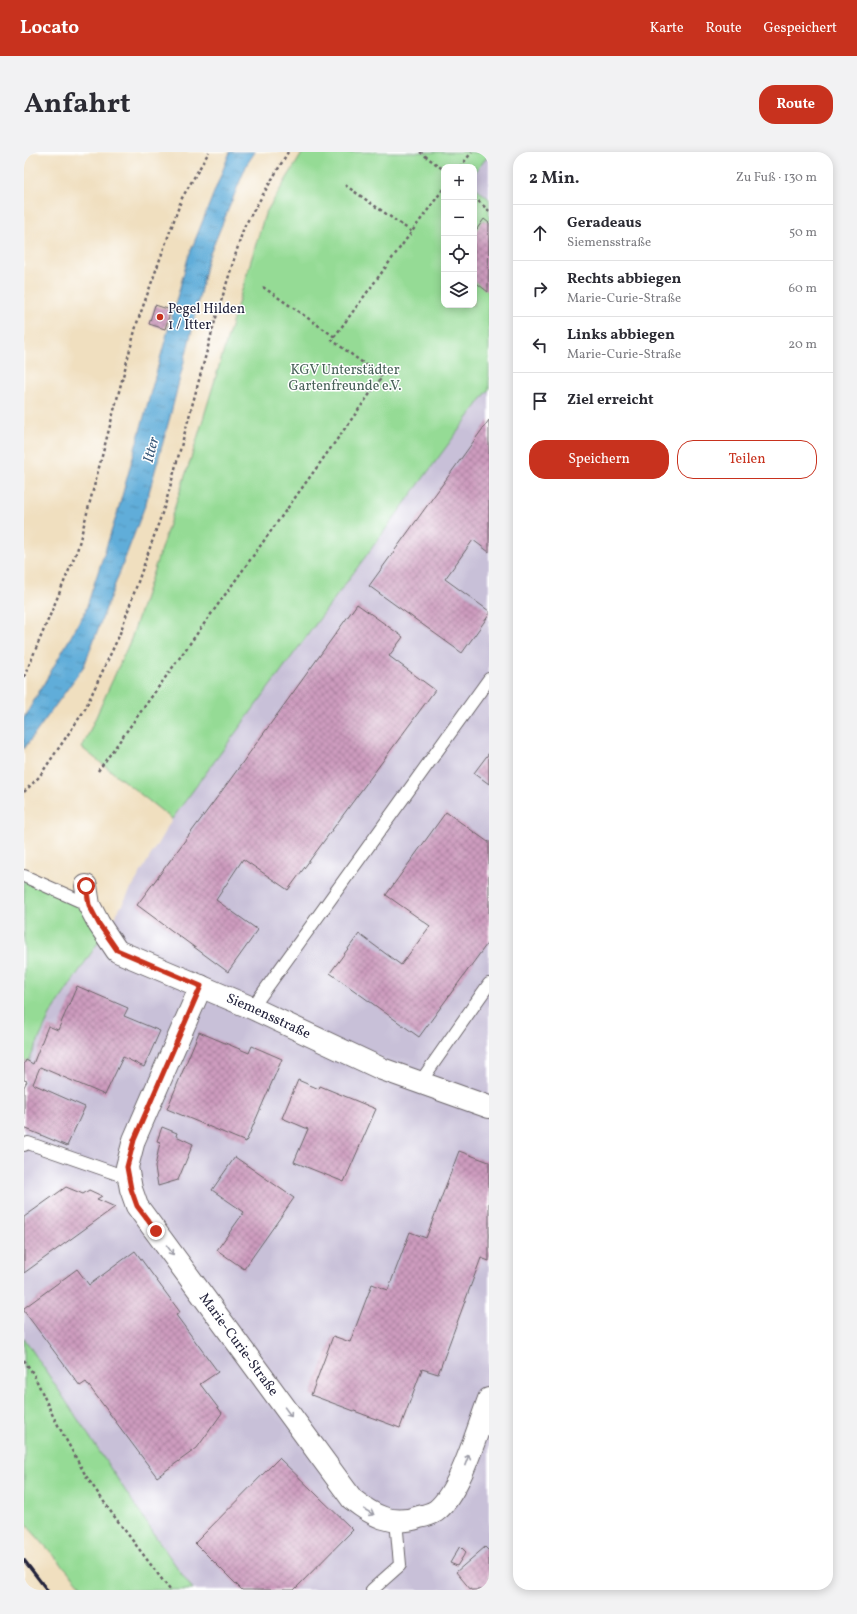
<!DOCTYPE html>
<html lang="de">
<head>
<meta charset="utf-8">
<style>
  :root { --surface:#fff; --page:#f2f2f3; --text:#2b2b33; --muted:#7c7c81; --line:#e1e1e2; --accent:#c8321e }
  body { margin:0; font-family:Vollkorn,serif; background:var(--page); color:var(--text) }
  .controls { position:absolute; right:12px; top:12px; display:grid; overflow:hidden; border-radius:8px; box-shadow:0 2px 10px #0003 }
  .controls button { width:36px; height:36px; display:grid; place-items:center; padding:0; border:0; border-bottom:1px solid var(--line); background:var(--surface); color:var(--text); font:20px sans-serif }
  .stop { position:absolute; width:12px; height:12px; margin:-9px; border:3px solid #c8321e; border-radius:50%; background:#fff }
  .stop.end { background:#c8321e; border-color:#fff; box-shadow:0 1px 4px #0008 }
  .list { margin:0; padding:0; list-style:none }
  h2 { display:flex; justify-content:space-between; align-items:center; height:52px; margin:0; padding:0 16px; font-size:17px }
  h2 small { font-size:13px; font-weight:400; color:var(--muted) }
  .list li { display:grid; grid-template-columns:26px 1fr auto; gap:12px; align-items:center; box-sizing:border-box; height:56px; padding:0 16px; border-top:1px solid var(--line) }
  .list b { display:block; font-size:15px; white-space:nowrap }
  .list p { margin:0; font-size:13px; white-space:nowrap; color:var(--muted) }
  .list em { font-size:13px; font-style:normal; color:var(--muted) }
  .actions { display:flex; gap:8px; padding:12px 16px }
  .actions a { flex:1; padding:9px 0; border:1px solid var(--accent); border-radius:16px; text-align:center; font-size:14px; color:var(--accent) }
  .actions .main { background:var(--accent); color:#fff }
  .icon { flex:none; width:22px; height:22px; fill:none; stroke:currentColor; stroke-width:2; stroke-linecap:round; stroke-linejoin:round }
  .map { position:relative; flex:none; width:465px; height:1438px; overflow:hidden; border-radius:16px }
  header { display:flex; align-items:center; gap:24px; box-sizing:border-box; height:56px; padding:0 20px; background:var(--accent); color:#fff }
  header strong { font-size:19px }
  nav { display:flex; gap:22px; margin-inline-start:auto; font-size:14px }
  .intro { display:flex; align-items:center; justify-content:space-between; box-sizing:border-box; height:96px; padding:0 24px }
  h1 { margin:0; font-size:28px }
  .button { padding:10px 18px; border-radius:16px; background:var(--accent); color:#fff; font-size:14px; font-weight:700 }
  main { display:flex; gap:24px; padding:0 24px }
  aside { flex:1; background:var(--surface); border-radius:16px; box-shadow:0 2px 10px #0003 }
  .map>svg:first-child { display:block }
</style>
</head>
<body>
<header>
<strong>Locato</strong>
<nav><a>Karte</a><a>Route</a><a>Gespeichert</a></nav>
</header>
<div class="intro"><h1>Anfahrt</h1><a class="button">Route</a></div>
<main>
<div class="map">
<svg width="465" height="1438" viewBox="0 0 465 1438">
  <defs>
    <pattern id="water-ripples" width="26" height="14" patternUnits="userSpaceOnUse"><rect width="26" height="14" fill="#60add9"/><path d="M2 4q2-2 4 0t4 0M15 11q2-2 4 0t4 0" fill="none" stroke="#4f8cb1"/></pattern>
    <pattern id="building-cross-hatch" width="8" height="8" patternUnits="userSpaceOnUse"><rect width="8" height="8" fill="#cd9bbe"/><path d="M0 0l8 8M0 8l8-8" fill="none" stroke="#a67e9c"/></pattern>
  </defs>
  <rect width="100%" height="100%" fill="#fff"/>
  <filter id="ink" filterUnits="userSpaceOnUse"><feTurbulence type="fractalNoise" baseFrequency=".025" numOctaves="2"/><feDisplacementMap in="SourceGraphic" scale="8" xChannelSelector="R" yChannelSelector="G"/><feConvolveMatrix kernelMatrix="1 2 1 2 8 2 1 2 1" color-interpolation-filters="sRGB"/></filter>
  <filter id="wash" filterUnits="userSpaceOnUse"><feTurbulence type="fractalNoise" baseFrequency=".012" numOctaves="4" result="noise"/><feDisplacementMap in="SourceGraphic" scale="16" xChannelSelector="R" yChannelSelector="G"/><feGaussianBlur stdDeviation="0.9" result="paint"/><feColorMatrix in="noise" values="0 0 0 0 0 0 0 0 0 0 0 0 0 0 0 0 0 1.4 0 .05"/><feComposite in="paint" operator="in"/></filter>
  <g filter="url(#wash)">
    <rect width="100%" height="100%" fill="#f0dfbf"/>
    <!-- industrial -->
    <g fill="#c8c0d8">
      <polygon points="465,3 465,47 450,34 450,21"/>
      <polygon points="465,237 465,1438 169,1438 134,1388 0,1186 0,920 26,863 89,768 148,667"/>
    </g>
    <!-- green -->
    <g fill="#95db95" stroke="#5c7e68">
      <polygon points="279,0 465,0 465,3 450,21 450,15 420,15 420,153 450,153 450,34 465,47 465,237 148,667 58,596 107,487 170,297 241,62"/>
      <polygon points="0,726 89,768 26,863 0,920"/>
      <polygon points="0,1186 134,1388 169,1438 61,1438 6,1377 0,1367"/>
    </g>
    <!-- water -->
    <polygon fill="url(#water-ripples)" stroke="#41688a" points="206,0 231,0 223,12 183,109 168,178 146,265 122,351 60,514 0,597 0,566 61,460 93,362 164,106"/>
    <g id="blocks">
      <!-- building -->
      <g fill="url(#building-cross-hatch)">
        <polygon points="460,67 465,71 464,140 450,129 450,81"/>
        <polygon points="131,153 147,158 141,177 125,172"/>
        <polygon points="465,268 465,400 449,388 421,427 465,459 465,463 438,501 345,434"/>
        <polygon points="333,452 379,485 365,504 411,538 264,738 219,707 192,748 234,778 204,820 113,753 203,632"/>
        <polygon points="465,601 465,632 450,621"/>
        <polygon points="422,660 464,690 465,689 465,789 395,885 306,821 335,782 377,813 406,774 362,743"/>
        <polygon points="53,834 104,856 100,864 136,879 120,915 99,905 81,943 16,915 9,932 61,955 43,994 0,976 0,935 3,929 0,928 0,912 2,908 9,912 24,874 34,878"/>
        <polygon points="175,880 225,901 228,894 258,907 222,990 143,957"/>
        <polygon points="274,928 295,937 296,934 352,957 320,1030 270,1010 284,977 258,966"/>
        <polygon points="138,975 153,981 152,984 169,992 154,1028 134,1034 131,1015 136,990 133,989"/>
        <polygon points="435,999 465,1010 465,1109 457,1106 414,1222 398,1217 376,1276 287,1243 309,1184 326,1190 348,1132 364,1138 386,1080 402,1086"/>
        <polygon points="211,1005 270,1046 220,1117 193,1098 220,1060 188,1038"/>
        <polygon points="42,1035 59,1042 65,1038 78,1044 73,1047 91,1055 0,1121 0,1065"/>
        <polygon points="111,1099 156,1160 152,1163 194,1220 176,1232 198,1261 173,1296 133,1325 62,1230 56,1234 0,1159 0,1156 53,1117 65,1133"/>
        <polygon points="255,1306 329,1378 270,1438 218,1438 171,1391"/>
        <polygon points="436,1394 442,1400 433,1414 426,1411"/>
        <polygon points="461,1395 465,1399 465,1438 447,1438 432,1420"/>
      </g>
    </g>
  </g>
  <g filter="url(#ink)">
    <use href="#blocks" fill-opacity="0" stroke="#6a6469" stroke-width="1"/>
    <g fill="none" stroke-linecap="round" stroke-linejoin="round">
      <!-- lane casing -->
      <g stroke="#6a6469" stroke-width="14">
        <g id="lane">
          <polyline points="0,724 65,753"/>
          <polyline points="228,856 465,527"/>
          <polyline points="397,929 465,832"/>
          <polyline points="0,993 4,991 105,1026"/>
          <polyline points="348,1438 376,1413 372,1368"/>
        </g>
      </g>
      <!-- street casing -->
      <g stroke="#6a6469" stroke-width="24">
        <g id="street">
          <path id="s1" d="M62 734 65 753 75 772 93 799 228 856 358 917 465 955"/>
          <path id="s2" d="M177 834 110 988 103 1015 107 1037 113 1054 328 1347C348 1363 368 1375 395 1365 400 1364 407 1362 412 1359 436 1341 454 1276 465 1247"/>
        </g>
      </g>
      <!-- path -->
      <g stroke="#6a6469" stroke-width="2.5" stroke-dasharray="3 3" stroke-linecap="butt">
        <polyline points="396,0 420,18"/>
        <polyline points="436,15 448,0"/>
        <polyline points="321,33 388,80"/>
        <polyline points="450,45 465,59"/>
        <polyline points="239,135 311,185"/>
        <polyline points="0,525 53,399 113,171 158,46 185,0"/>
        <polyline points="74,619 358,225 308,188 420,36"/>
        <polyline points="0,640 15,625 60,559 95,484 142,350 191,169 220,75 264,0"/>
        <polyline points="0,1208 10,1223 29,1264 62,1324 87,1360 146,1438"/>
      </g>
      <!-- lane -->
      <use href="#lane" stroke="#fff" stroke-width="12"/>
      <!-- street -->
      <use href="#street" stroke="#fff" stroke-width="22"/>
      <!-- rail -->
      <polyline stroke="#22223b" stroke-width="3" points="0,1408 23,1438"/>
    </g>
    <!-- one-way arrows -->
    <defs><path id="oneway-shaft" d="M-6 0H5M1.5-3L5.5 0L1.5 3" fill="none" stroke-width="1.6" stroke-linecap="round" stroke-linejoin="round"/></defs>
    <g stroke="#9c9ca7">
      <use href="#oneway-shaft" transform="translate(146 1098) rotate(54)"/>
      <use href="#oneway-shaft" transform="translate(264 1260) rotate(54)"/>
      <use href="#oneway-shaft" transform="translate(443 1308) rotate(-69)"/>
      <use href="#oneway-shaft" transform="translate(345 1360) rotate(30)"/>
    </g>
  </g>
  <g fill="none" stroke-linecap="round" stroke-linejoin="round" filter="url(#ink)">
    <!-- route -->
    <polyline stroke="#c8321e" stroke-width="5" points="62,734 65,753 75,772 93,798 177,834 110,988 103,1015 107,1037 113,1054 132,1079"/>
  </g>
  <!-- markers -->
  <circle fill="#c8321e" stroke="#fff" stroke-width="1.5" cx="136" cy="165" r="4"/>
  <g text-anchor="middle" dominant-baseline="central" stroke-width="3" stroke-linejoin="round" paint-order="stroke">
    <!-- poi labels -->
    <g font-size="14" fill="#22223b" stroke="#fff" text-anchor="start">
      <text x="144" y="157">Pegel Hilden<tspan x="144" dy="16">1 / Itter</tspan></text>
    </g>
    <!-- park labels -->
    <g font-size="14" fill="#4a635a" stroke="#fff">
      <text x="321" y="218">KGV Unterstädter<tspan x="321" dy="16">Gartenfreunde e.V.</tspan></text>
    </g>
    <!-- street labels -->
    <g font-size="14" fill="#22223b" stroke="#fff">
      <text stroke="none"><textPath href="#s1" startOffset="238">Siemensstraße</textPath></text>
      <text stroke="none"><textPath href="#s2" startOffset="408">Marie-Curie-Straße</textPath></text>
    </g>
    <!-- water labels -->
    <g font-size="15" font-style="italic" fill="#3b5a7a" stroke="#fff">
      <text transform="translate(128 298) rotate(-76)">Itter</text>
    </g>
  </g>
</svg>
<div class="controls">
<button>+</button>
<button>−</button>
<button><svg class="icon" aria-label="locate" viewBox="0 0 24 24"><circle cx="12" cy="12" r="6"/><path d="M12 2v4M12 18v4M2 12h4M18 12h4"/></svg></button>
<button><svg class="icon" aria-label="layers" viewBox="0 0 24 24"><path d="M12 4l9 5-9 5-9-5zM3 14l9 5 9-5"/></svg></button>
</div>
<div class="stop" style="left:62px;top:734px"></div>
<div class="stop end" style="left:132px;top:1079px"></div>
</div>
<aside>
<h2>2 Min.<small>Zu Fuß · 130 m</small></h2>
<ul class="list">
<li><svg class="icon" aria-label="ahead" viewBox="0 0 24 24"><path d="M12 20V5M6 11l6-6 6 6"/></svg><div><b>Geradeaus</b><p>Siemensstraße</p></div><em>50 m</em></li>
<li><svg class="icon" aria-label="right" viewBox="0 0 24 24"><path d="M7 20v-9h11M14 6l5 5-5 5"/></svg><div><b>Rechts abbiegen</b><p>Marie-Curie-Straße</p></div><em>60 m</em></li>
<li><svg class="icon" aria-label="left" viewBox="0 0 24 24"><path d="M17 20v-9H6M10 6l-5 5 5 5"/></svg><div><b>Links abbiegen</b><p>Marie-Curie-Straße</p></div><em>20 m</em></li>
<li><svg class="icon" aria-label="arrive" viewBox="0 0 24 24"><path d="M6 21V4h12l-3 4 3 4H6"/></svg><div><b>Ziel erreicht</b></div></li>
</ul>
<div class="actions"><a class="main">Speichern</a><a>Teilen</a></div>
</aside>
</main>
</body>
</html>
